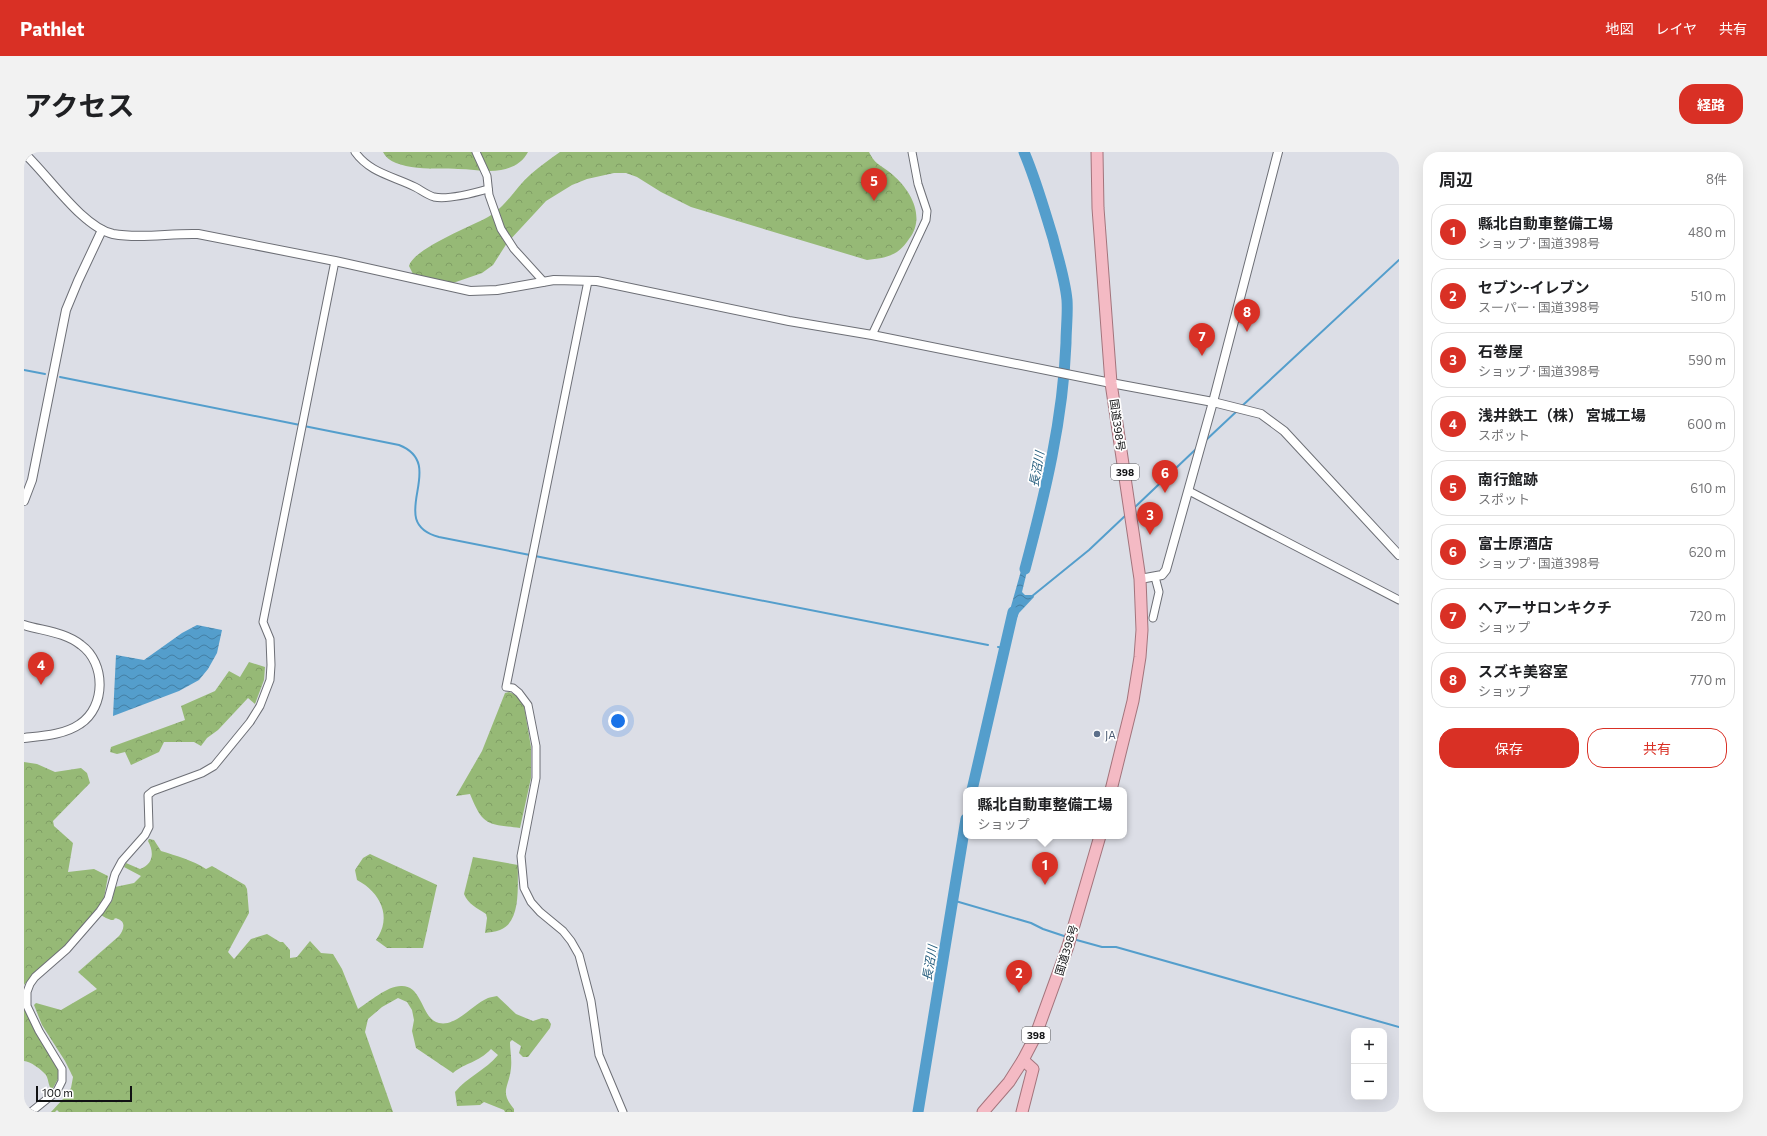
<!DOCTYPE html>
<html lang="ja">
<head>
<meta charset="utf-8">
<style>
  :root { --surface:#fff; --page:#f2f2f2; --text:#202124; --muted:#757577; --line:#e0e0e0; --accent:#d93025 }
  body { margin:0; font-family:Commissioner,"Noto Sans JP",sans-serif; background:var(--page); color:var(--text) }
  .controls { position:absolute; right:12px; bottom:12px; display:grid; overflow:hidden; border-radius:8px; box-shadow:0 4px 16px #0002 }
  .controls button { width:36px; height:36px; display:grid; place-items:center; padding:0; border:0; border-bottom:1px solid var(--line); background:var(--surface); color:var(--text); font:20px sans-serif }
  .scale { position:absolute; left:12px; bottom:10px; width:96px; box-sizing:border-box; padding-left:4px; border:2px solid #101113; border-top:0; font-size:11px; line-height:14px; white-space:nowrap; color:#101113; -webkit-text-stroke:3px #fff; paint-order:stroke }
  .you { position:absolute; left:594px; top:569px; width:14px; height:14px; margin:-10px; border:3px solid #fff; border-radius:50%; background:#1a73e8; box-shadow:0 0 0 6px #1a73e833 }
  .badge { display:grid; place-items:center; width:26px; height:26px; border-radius:50%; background:var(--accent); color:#fff; font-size:13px; font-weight:700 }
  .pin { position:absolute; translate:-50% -33px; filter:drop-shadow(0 1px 2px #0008) }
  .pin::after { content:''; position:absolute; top:21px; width:14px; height:12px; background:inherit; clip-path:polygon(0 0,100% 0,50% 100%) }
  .popup { position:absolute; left:939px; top:635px; width:164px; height:52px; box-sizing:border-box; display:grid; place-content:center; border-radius:8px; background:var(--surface); filter:drop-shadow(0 1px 3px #0005); font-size:13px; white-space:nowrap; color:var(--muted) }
  .popup b { font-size:15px; color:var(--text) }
  .popup::after { content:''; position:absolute; left:50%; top:100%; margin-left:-8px; border:8px solid transparent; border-top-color:var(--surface) }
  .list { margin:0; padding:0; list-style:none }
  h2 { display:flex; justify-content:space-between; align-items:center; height:52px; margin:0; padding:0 16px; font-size:17px }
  h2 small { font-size:13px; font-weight:400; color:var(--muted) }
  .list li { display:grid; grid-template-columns:26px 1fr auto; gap:12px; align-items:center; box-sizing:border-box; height:56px; margin:0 8px 8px; padding:0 8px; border:1px solid var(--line); border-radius:16px }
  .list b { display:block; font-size:15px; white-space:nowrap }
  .list p { margin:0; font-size:13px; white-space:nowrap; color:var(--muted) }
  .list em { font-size:13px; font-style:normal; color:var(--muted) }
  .actions { display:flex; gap:8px; padding:12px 16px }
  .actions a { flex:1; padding:9px 0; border:1px solid var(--accent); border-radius:16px; text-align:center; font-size:14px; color:var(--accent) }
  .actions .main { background:var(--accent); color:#fff }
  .map { position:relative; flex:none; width:1375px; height:960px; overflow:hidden; border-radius:16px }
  header { display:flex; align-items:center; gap:24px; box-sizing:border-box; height:56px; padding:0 20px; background:var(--accent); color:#fff }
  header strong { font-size:19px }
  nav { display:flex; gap:22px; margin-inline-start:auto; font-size:14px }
  .intro { display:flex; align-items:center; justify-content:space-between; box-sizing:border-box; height:96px; padding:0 24px }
  h1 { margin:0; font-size:28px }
  .button { padding:10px 18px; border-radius:16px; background:var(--accent); color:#fff; font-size:14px; font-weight:700 }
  main { display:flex; gap:24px; padding:0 24px }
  aside { flex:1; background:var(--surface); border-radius:16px; box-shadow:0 4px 16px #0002 }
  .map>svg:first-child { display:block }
</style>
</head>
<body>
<header>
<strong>Pathlet</strong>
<nav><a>地図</a><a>レイヤ</a><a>共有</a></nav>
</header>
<div class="intro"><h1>アクセス</h1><a class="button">経路</a></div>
<main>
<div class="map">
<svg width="1375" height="960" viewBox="0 0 1375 960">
  <defs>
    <pattern id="forest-crowns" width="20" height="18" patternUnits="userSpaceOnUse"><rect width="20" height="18" fill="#96b976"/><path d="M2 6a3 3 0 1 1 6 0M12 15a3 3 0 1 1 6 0" fill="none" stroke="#809e65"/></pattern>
    <pattern id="water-waves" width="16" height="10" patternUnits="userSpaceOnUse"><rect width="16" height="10" fill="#549ecc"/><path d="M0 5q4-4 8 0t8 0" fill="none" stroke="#447fa4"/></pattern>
  </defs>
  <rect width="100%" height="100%" fill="#dcdee6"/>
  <!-- forest -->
  <g fill="url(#forest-crowns)">
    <path d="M359 0H504C499 10 489 16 477 18 463 21 449 17 434 17 416 16 368 20 359 0Z"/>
    <path d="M536 0H845C847 4 850 9 854 12 859 16 865 19 869 23 887 39 902 65 885 87 874 104 862 106 843 108L667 55 637 40 613 25 602 21H590L563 27 548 33 522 49 483 91 469 113 458 121 429 131H409L397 129 389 122 385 114C389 97 448 74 464 65 482 55 491 36 507 22 516 14 526 7 536 0Z"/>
    <polygon points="225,510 241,515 240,528 231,552 224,546 194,578 183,586 177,594 170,590 140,590 135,600 107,613 101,600 93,602 86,600 87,595 161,568 157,554 191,539 205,519 216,525"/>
    <path d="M485 540 492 543 500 554 507 595V626L496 676C463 672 459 674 446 642L432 644 458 599 481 541Z"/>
    <polygon points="0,610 13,612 31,620 57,616 63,621 66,631 29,669 30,674 49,691 44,720 70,717 84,724 80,746 74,755 40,796 9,822 0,833"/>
    <path d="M125 687 130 688 137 699C153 704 168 708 182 717L188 714 221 733 223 737 225 761 204 800 210 807 227 787 243 782 256 790H259L266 798V806L273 805 286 789 297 801 309 802 318 817 334 857C345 850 363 834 377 834 399 833 397 867 415 871 432 875 449 852 464 846 466 845 470 845 473 844L492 862 509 869 518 866 524 867 527 872 526 876 504 905H499L495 901 497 894 488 888 486 890C486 898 488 907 487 916 485 936 475 939 490 957V960H481L480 958 460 950 456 953 433 954 431 940C443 925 462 918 474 903L467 897C454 911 442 910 429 921L392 896 388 879 390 868 388 858 383 850 374 846 358 855 344 867 341 880 369 960H35L33 958 31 960H27L39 947 47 936 49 925 41 909 18 873 10 853 12 851 37 858 73 837 54 820 95 784C99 779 103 770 94 767 87 765 94 768 87 768 84 767 80 765 77 763L88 749 91 735 110 731 117 724 100 715 102 711 116 717C130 712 130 700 124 689Z"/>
    <path d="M346 702 413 733 399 796H363L352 788C369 765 356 740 333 728L331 718 339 706Z"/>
    <path d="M449 705 494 713C493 732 498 770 476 778 471 780 465 780 461 781L463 766 462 762C453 756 444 752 440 742Z"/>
    <path d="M0 848 36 918 35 925 28 938C24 934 25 928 22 923 18 918 6 909 0 909Z"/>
  </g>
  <!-- water -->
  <g fill="url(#water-waves)">
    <polygon points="1002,401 1007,403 998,440 1001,443 1009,443 1010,445 995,461 989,475 982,472"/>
    <polygon points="173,473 198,478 193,501 184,517 175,528 155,539 89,564 92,503 120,508 158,481"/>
  </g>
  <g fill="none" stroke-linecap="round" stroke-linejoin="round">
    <!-- stream -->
    <g stroke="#549ecc" stroke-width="2">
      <polyline points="0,218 21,222"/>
      <polyline points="36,225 276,273"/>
      <polyline points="1218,254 1375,108"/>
      <path d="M280 274 375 293C426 313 359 370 415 385L506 403"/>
      <polyline points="1181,289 1213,259"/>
      <polyline points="1110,356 1172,297"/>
      <polyline points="511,404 964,493"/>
      <polyline points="1007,445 1065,398 1102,363"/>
      <polyline points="974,495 980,496"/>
      <polyline points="928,748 1007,771 1019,777 1043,785"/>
      <polyline points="1049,787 1078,795 1092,795 1375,875"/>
    </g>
    <!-- river -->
    <g stroke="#549ecc" stroke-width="11">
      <path d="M1000 0C1012 28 1020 57 1029 86 1034 106 1041 127 1043 148 1044 162 1042 177 1042 191 1039 268 1021 342 1001 417"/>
      <polyline points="948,638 989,460"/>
      <polyline points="894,960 942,667"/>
    </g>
    <!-- minor casing -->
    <g stroke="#6d6f76" stroke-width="9">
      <g id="minor">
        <path d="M331 0C346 21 369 24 391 35 397 38 403 43 410 45 424 48 450 41 464 37"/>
        <polyline points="452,0 463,24 465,43 477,77 490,97 520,130"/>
        <polyline points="564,129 482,535 489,536 495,541 504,553 512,594 512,626 497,704 500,736 507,750 516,760 539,779 547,789 555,803 567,849 575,903 599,960"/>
        <polyline points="848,183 902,68 903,59 894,32 888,0"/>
        <polyline points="1165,339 1375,448"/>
        <polyline points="1129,466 1135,440 1131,425"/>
        <polyline points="7,960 33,939 38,929 38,917 15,879 3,854 3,840 6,832 11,825 43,797 76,759 84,747 91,722 98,709 121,683 125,675 124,643 129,639 178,621 190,614 226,570 236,554 246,528 247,513 246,487 239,470 311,109"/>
      </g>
    </g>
    <!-- tertiary casing -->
    <g stroke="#6d6f76" stroke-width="10">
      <g id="tertiary">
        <path d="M0 1C24 23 58 75 89 82 117 87 146 81 174 82L311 109 446 139 473 138 530 128 573 129 765 169 848 183 1087 231 1189 250 1237 262 1260 279 1375 403"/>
        <polyline points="0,349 8,328 42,158 54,129 78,78"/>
        <polyline points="1116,427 1138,423 1142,418 1189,250 1254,0"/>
        <path d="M0 473C19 479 41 480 57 493 82 511 82 555 56 572 40 583 18 584 0 586"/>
      </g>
    </g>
    <!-- trunk casing -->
    <g stroke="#a3747c" stroke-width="13">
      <g id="trunk">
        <polyline points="1073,0 1074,56 1087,231 1116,427 1118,478 1116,505 1109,549 1087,638"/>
        <polyline points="959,960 985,930 999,908 1011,885 1044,794 1076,684"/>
        <polyline points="998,960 1009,917 999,908"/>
      </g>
    </g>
    <!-- minor -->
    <use href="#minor" stroke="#fff" stroke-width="7"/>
    <!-- tertiary -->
    <use href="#tertiary" stroke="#fff" stroke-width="8"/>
    <!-- trunk -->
    <use href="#trunk" stroke="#f4bac4" stroke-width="11"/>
  </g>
  <!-- markers -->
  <circle fill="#5c6f8a" stroke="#fff" stroke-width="1.5" cx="1073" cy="582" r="4"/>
  <g text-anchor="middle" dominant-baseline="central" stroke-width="3.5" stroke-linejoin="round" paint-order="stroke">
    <!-- shield labels -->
    <g fill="#fff" stroke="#58585a" stroke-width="1">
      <rect x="1087" y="312" width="28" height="16" rx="3"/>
      <rect x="998" y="875" width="28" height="16" rx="3"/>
    </g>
    <g font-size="10" font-weight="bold" fill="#101113">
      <text x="1101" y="320">398</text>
      <text x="1012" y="883">398</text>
    </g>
    <!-- street labels -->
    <g font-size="11" fill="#101113" stroke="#fff">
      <text transform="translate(1094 273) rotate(82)">国道398号</text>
      <text transform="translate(1042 798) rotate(-73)">国道398号</text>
    </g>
    <!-- service labels -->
    <g font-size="11" fill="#4e5e75" stroke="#fff" text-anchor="start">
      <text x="1081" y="582">JA</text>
    </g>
    <!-- water labels -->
    <g font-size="12" font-style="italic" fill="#245c7c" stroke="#fff">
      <text transform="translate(1012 317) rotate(-80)">長沼川</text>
      <text transform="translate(905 811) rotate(-81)">長沼川</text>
    </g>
  </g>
</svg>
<div class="controls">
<button>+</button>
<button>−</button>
</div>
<div class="scale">100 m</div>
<div class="you"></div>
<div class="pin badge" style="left:1021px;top:733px">1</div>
<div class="popup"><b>縣北自動車整備工場</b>ショップ</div>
<div class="pin badge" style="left:995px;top:841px">2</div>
<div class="pin badge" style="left:1126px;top:383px">3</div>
<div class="pin badge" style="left:17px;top:533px">4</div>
<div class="pin badge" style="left:850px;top:49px">5</div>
<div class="pin badge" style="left:1141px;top:341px">6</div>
<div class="pin badge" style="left:1178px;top:204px">7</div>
<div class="pin badge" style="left:1223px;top:180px">8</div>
</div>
<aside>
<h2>周辺<small>8件</small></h2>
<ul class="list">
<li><span class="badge">1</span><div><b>縣北自動車整備工場</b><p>ショップ · 国道398号</p></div><em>480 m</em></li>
<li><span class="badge">2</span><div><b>セブン-イレブン</b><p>スーパー · 国道398号</p></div><em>510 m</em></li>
<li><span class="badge">3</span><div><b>石巻屋</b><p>ショップ · 国道398号</p></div><em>590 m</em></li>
<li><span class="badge">4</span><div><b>浅井鉄工（株） 宮城工場</b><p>スポット</p></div><em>600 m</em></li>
<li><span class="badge">5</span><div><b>南行館跡</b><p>スポット</p></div><em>610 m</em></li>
<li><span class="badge">6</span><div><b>富士原酒店</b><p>ショップ · 国道398号</p></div><em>620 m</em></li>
<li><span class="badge">7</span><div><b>ヘアーサロンキクチ</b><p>ショップ</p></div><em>720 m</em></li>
<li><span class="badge">8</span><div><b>スズキ美容室</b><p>ショップ</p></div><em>770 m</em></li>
</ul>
<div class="actions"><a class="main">保存</a><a>共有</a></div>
</aside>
</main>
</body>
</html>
